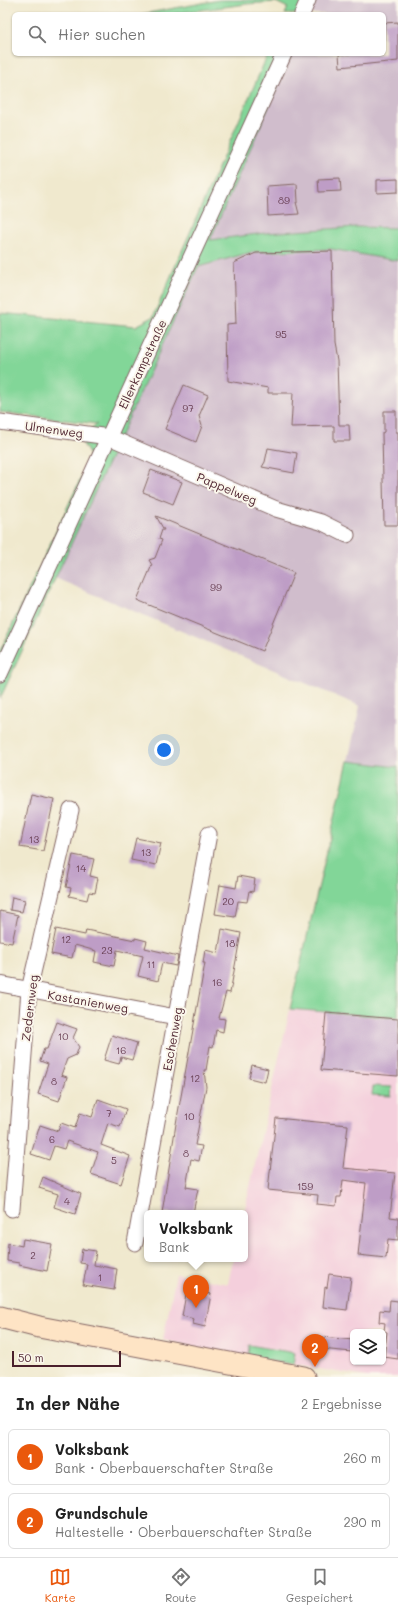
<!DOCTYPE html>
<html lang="de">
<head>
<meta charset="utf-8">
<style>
  :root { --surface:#fff; --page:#f6f6f6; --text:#222; --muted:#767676; --line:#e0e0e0; --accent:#ea580c }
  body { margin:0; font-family:Mali,sans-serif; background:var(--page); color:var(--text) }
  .controls { position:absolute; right:12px; bottom:12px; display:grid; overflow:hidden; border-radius:6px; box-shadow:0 1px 3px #0004 }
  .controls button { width:36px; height:36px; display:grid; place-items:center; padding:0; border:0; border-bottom:1px solid var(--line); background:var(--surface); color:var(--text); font:20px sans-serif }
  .scale { position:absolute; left:12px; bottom:10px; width:109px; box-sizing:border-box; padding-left:4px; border:2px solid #4a1f2b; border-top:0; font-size:11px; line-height:14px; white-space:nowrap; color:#4a1f2b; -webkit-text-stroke:3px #fbf7ec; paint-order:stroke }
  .you { position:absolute; left:164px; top:750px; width:14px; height:14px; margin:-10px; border:3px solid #fff; border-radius:50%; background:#1a73e8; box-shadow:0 0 0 6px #1a73e833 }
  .badge { display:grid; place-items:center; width:26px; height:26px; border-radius:50%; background:var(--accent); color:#fff; font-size:13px; font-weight:700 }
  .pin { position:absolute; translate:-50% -33px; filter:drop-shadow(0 1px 2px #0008) }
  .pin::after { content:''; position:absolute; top:21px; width:14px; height:12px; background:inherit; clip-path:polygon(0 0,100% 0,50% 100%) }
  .popup { position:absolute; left:144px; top:1210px; width:104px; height:52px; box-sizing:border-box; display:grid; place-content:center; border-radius:6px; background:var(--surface); filter:drop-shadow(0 1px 3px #0005); font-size:13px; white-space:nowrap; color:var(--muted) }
  .popup b { font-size:15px; color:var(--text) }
  .popup::after { content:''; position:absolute; left:50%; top:100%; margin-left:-8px; border:8px solid transparent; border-top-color:var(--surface) }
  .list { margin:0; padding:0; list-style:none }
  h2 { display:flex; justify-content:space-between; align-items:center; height:52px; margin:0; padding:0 16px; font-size:17px }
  h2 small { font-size:13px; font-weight:400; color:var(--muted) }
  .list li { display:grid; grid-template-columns:26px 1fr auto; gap:12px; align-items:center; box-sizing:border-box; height:56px; margin:0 8px 8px; padding:0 8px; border:1px solid var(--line); border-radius:6px }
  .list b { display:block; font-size:15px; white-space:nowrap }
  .list p { margin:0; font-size:13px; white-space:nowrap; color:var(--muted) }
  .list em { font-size:13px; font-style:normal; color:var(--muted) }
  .icon { flex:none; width:22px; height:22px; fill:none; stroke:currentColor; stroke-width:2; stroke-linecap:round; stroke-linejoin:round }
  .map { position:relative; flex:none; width:398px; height:1377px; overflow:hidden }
  .search { position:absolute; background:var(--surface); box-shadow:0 1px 3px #0004; left:12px; right:12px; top:12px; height:44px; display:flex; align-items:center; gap:10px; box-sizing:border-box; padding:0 14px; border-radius:6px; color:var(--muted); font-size:15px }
  .sheet { height:180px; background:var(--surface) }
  nav { display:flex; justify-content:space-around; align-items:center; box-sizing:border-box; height:56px; border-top:1px solid var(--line); background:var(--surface); font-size:11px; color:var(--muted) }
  nav a { display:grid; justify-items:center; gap:2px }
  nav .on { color:var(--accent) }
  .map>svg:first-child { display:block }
</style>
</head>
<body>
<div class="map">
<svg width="398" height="1377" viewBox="0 0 398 1377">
  <rect width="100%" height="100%" fill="#fbf7ec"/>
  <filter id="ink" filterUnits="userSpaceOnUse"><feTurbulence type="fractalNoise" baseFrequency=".025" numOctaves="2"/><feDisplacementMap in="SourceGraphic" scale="8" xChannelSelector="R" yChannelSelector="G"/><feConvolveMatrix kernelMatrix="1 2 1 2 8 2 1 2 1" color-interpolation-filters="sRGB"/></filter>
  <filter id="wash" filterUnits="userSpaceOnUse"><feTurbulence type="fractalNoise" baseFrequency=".012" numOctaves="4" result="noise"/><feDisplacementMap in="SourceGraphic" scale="16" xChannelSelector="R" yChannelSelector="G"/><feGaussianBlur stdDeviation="0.9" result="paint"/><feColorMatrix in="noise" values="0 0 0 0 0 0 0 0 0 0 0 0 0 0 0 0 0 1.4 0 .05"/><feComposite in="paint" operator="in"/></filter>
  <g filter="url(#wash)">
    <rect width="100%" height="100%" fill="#f0e9ce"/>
    <!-- built -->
    <path fill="#f4cfdc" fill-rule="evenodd" d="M290 1009 398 1018V1377H367L212 1351 163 1340 176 1274 228 1284 233 1259H245L244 1213ZM353 1332H383V1362H353Z"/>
    <!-- industrial -->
    <g fill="#d0bdcc">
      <polygon points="316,0 398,0 398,228 357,227 266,233 210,240 292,54 384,54 384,14 310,14"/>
      <polygon points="331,249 398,261 398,767 348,761 360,706 55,578 198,267 252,252"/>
    </g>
    <!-- green -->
    <g fill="#82d698" stroke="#667a62">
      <polygon points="219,0 316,0 310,14 285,14 288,8 276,2 247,4 171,14 142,14"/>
      <polygon points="268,54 292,54 210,240 266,233 357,227 398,228 398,261 331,249 252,252 198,267 0,699 0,651 87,465 89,454 79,437 97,424 0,412 0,313 136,326 153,317"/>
      <polygon points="348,761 398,767 398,1018 290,1009"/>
      <polygon points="373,1086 392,1087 391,1096 372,1095"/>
      <polygon points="249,1345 295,1353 293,1365 248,1357"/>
    </g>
    <g id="blocks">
      <!-- building -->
      <g fill="#be9dc6">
        <polygon points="398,22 398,61 340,67 339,54 384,54 384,23"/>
        <polygon points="340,178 341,191 319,192 318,179"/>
        <polygon points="398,179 398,192 377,193 377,180"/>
        <polygon points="297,184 298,202 296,202 299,214 268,216 267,186"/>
        <polygon points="332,251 334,345 337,361 339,425 349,425 350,441 334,441 334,426 291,427 293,393 268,393 268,388 228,381 227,325 236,324 234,263 256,253"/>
        <polygon points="184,385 208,395 199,416 202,426 196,442 165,429"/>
        <polygon points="384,411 396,411 396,432 398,432 398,525 384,525 382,433 384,432"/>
        <polygon points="268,448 297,453 294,473 262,467 265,462"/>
        <polygon points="151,470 182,482 173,504 143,492"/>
        <polygon points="156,516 294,573 262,651 137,600 152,565 149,560 155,558 162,540 159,539 162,530 164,530"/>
        <polygon points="31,794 54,799 43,851 20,847"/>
        <polygon points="136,838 161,843 156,865 131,860"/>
        <polygon points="73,855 94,859 90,876 98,878 95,893 89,892 87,900 69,896 71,888 66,887"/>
        <polygon points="238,876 255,879 253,892 249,891 247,902 238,901 235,917 215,914 220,885 236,888"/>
        <polygon points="12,897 25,900 22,912 10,910"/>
        <polygon points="0,911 18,915 12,943 0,941"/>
        <polygon points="56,929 85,935 86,930 135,940 135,938 147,941 145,948 178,956 176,966 162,963 158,981 138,976 143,956 117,950 114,966 94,962 96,951 75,945 72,958 51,954"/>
        <polygon points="222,929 241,933 230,993 226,992 219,1018 225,1019 223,1032 216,1030 213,1047 210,1046 206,1070 204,1070 206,1087 195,1145 202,1146 199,1161 191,1159 186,1187 198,1189 193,1213 162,1213 176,1124 205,963 203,963 205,950 218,953"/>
        <polygon points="326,1013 398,1019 398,1076 321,1070"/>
        <polygon points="57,1022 77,1029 73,1038 79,1047 76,1055 67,1059 61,1075 67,1077 59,1101 38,1094 48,1064 40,1061 44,1049 47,1049"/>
        <polygon points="112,1035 137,1043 132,1060 121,1057 119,1064 104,1060"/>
        <polygon points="252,1065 268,1069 265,1082 249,1078"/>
        <polygon points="98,1099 126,1109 120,1127 108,1123 101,1145 130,1156 121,1184 91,1174 98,1152 67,1141 64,1149 54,1146 49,1160 31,1154 40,1125 58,1131 61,1123 75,1128 80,1113 92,1117"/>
        <polygon points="276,1118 348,1125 343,1168 395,1173 390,1217 398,1218 398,1240 388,1239 386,1258 358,1255 366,1183 343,1180 341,1197 337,1197 336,1206 317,1204 318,1195 268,1190"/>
        <polygon points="43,1177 81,1194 75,1214 54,1207 58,1194 39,1188"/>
        <polygon points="23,1239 52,1244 47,1271 19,1265 19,1263 7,1261 8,1243 22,1246"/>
        <polygon points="82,1249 96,1251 94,1265 117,1269 114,1290 83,1285 87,1264 80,1263"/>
        <polygon points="329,1274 351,1277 347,1310 323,1307 325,1287 327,1288"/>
        <polygon points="199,1292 211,1294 205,1327 193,1324 194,1319 182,1316 186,1294 198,1297"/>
        <polygon points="390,1300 398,1301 398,1359 384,1357 387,1332 384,1331 385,1323 379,1322 380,1310 389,1311"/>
        <polygon points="311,1336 353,1340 352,1352 310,1348"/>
      </g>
    </g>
  </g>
  <g filter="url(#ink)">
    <use href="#blocks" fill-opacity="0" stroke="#846664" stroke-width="1"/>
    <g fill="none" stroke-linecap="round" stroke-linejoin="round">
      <!-- street casing -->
      <g stroke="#846664" stroke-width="17">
        <g id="street">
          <polyline points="302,14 308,0"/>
          <polyline points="0,422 109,437 276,509 321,522 347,535"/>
          <polyline points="0,674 284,54"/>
          <polyline points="0,984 176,1017"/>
          <polyline points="12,1209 29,990 71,810"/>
          <polyline points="135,1243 209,834"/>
        </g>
      </g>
      <!-- secondary casing -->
      <g stroke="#846664" stroke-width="23">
        <polyline id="secondary" points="0,1317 39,1327 304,1377"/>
      </g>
      <!-- street -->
      <use href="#street" stroke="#fff" stroke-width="15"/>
      <!-- secondary -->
      <use href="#secondary" stroke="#fee4c5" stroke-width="21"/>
    </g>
  </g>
  <g text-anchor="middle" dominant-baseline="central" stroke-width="4" stroke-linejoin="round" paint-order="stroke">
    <!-- number labels -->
    <g font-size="10" fill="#673e52">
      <text x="284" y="200">89</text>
      <text x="281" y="334">95</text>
      <text x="188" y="408">97</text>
      <text x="216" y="587">99</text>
      <text x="34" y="839">13</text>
      <text x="146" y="852">13</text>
      <text x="81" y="868">14</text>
      <text x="228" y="901">20</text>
      <text x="66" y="939">12</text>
      <text x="230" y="943">18</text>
      <text x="107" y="950">23</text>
      <text x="151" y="964">11</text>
      <text x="217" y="982">16</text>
      <text x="63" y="1036">10</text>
      <text x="121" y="1050">16</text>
      <text x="195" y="1078">12</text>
      <text x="54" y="1081">8</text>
      <text x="109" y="1113">7</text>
      <text x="189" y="1116">10</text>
      <text x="52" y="1139">6</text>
      <text x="186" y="1153">8</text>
      <text x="114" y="1160">5</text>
      <text x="305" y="1186">159</text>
      <text x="67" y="1201">4</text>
      <text x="33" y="1255">2</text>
      <text x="100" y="1277">1</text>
    </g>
    <!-- street labels -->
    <g font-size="12" fill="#4a1f2b" stroke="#fbf7ec">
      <text transform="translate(142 364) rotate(-65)">Ellerkampstraße</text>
      <text transform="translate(54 429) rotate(8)">Ulmenweg</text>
      <text transform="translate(227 488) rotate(23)">Pappelweg</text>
      <text transform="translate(88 1001) rotate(10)">Kastanienweg</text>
      <text transform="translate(29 1008) rotate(-83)">Zedernweg</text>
      <text transform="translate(172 1039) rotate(-80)">Eschenweg</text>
    </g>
  </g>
</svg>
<div class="controls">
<button><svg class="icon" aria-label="layers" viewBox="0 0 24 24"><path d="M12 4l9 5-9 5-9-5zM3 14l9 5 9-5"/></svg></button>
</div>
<div class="scale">50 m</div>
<div class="you"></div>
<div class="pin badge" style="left:196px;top:1308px">1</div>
<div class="popup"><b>Volksbank</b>Bank</div>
<div class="pin badge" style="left:315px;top:1367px">2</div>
<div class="search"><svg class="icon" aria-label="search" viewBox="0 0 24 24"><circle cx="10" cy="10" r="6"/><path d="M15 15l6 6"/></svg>Hier suchen</div>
</div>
<section class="sheet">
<h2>In der Nähe<small>2 Ergebnisse</small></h2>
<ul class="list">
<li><span class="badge">1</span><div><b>Volksbank</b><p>Bank · Oberbauerschafter Straße</p></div><em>260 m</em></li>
<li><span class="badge">2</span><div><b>Grundschule</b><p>Haltestelle · Oberbauerschafter Straße</p></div><em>290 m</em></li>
</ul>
</section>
<nav>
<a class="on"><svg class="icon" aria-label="map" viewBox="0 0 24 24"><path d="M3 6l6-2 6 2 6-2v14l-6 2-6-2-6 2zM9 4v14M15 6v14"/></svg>Karte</a>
<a><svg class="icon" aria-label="directions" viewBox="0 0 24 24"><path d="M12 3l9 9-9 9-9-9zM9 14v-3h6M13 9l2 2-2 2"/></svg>Route</a>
<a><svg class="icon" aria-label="saved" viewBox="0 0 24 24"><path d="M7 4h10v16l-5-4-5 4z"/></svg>Gespeichert</a>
</nav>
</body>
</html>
